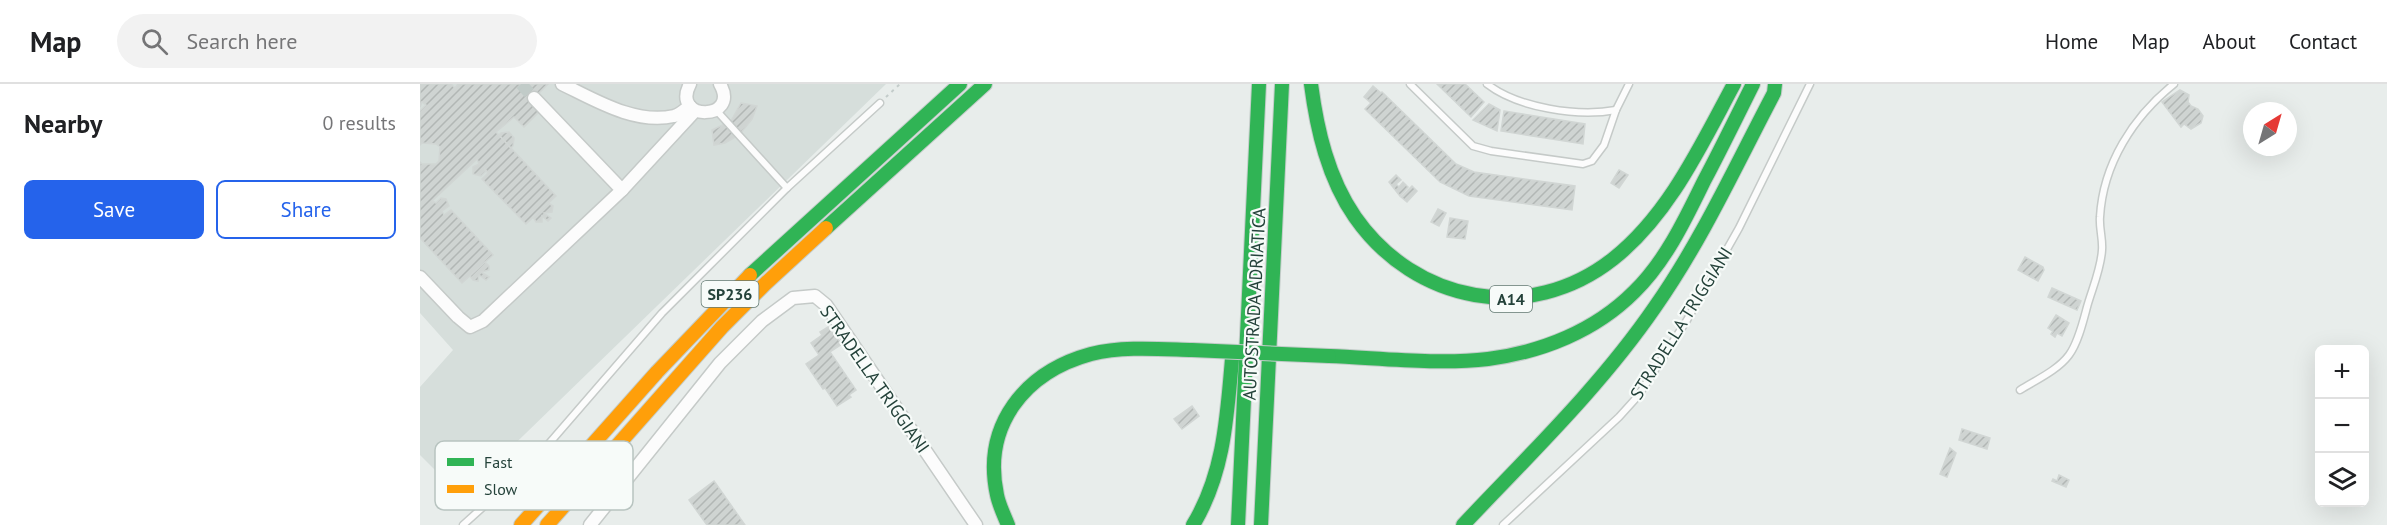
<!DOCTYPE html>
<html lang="en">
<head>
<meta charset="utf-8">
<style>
  :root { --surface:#fff; --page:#f2f2f2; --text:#202124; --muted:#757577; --line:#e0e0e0; --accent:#2563eb }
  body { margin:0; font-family:"PT Sans",sans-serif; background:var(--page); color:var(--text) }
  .controls { position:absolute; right:18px; bottom:18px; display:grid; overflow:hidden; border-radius:9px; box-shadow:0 6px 24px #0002 }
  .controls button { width:54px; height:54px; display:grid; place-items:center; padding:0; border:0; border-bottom:2px solid var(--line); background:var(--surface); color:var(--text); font:30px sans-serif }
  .compass { position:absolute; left:1823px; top:18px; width:54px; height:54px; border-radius:50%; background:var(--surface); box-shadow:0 6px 24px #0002; rotate:37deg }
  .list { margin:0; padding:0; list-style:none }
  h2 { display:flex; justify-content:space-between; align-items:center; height:78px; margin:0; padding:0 24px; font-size:26px }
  h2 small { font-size:20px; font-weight:400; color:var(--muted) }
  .actions { display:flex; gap:12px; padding:18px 24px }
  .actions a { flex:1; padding:14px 0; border:2px solid var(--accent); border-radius:9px; text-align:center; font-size:21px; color:var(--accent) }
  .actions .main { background:var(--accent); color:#fff }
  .icon { flex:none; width:33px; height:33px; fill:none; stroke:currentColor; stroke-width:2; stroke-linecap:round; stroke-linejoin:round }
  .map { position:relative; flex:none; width:1967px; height:441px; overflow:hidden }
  header { display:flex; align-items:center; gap:36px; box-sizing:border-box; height:84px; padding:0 30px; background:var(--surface); border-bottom:2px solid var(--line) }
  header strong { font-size:28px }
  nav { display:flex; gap:33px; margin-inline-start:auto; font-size:21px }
  .search { width:420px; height:54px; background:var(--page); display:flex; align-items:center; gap:15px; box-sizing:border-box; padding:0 21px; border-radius:33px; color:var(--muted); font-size:22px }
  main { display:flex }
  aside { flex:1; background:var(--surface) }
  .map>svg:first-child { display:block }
</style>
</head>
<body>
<header>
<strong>Map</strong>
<div class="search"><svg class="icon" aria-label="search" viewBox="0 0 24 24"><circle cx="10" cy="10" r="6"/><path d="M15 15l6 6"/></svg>Search here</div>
<nav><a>Home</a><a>Map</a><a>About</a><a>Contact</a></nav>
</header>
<main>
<aside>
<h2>Nearby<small>0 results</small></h2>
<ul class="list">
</ul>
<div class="actions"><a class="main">Save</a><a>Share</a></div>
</aside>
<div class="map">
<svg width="1967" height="441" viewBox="0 0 1967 441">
  <defs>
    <pattern id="building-hatch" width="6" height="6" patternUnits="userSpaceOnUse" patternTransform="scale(1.5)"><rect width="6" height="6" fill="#cfd4d2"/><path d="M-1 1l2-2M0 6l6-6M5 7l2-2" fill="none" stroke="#b2b7b5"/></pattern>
  </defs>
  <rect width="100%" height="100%" fill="#e8edeb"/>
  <!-- built -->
  <polygon fill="#d6dedb" points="0,0 466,0 41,412 0,371 0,303 33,266 0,229"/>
  <!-- building -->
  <g fill="url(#building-hatch)" stroke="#d1d6d4" stroke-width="1.5">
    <polygon points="0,0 31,0 35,4 38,0 128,0 110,18 119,28 104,43 94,33 76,48 136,112 106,140 62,95 68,89 65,85 65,88 61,92 53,90 53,83 59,80 57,75 12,117 16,119 21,114 26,115 29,122 22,127 24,131 31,126 73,171 42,199 0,154 0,78 2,80 16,80 19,77 20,63 16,60 2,59 0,61 0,27 6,21 2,18 0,23"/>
    <polygon points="1017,0 1045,0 1064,18 1051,33"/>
    <polygon points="953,2 961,9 951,19 944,13"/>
    <polygon points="1760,6 1769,11 1768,18 1771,22 1778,25 1783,32 1781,39 1771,45 1764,40 1761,43 1742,18"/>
    <polygon points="962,8 1036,80 1054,88 1155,102 1152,126 1049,112 1020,98 945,25"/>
    <polygon points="321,19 337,22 332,35 319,51 305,59 294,61 292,46 311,37"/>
    <polygon points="1069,20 1080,26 1077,47 1053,36"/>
    <polygon points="1084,27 1165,40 1163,60 1081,47"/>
    <polygon points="89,48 94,54 93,62 91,64 79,51 81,49"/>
    <polygon points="1199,86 1208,91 1199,104 1191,99"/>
    <polygon points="976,91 981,96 976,100 979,103 983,98 988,103 980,112 969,98"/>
    <polygon points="992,102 997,107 987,118 981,113"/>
    <polygon points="128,119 133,122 132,128 124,129 131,134 128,137 122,132 122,138 116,138 113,133"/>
    <polygon points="1018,125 1026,129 1019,142 1011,138"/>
    <polygon points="1030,134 1048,137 1045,155 1027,153"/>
    <polygon points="1605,173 1623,183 1624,186 1618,197 1598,186"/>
    <polygon points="65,178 69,182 69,186 61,188 69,193 66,196 59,191 58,197 53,196 50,192"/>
    <polygon points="1632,204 1661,217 1657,226 1628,213"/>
    <polygon points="1636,231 1649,239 1642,252 1637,249 1635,253 1631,250 1633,247 1628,244"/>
    <polygon points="408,243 422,260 410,268 436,306 429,311 431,313 417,322 405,304 403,305 386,280 399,271 391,259 402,251 400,248"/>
    <polygon points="772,322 779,332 762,345 754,335"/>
    <polygon points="1542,345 1570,354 1567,365 1539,356"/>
    <polygon points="1530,364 1536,369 1527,393 1520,390"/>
    <polygon points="1639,391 1649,396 1646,403 1632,397 1633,395 1637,397"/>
    <polygon points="294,397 325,441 287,441 269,416"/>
  </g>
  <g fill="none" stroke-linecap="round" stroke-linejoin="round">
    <!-- street-tunnel -->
    <polyline stroke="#c1cbc8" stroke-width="12" stroke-dasharray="12 6" stroke-linecap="butt" points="101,0 114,14"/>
    <!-- lane casing -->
    <g stroke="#c5cac8" stroke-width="9">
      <g id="lane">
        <polyline points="990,0 1053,62 1071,67 1163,80 1172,77 1184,61 1196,26 1209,0"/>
        <path d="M1067 0C1098 24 1158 33 1196 26"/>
        <polyline points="296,26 367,104"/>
        <path d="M1600 306C1616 296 1638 286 1649 271 1658 259 1663 238 1667 223 1672 205 1681 185 1682 166 1683 155 1679 144 1680 133 1683 80 1713 33 1754 0"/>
        <polyline points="43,441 113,378 242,229 367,104 460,19"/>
        <polyline points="1083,441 1199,333 1218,312 1267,236 1319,144 1390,0"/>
      </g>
    </g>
    <!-- street casing -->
    <g stroke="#c5cac8" stroke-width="15">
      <g id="street">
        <path d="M142 0C175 16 216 41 254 32 260 31 265 25 270 22"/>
        <path d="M270 0C250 38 321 37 300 0"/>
        <polyline points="202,106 275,27"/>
        <polyline points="0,193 38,233 50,243 63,237 202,106 114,14"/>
        <polyline points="170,441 300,279 342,237 373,214 395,212 406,221 556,441"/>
      </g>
    </g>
    <!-- fast casing -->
    <g stroke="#c3ccc9" stroke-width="16">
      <g id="fast">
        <path d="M891 0C897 46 908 94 935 133 995 219 1109 241 1193 175 1249 131 1281 61 1314 0"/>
        <polyline points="406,144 565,0"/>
        <polyline points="330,191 540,0"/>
        <path d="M909 272C959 274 1018 281 1068 275 1122 268 1175 247 1214 208 1245 178 1265 136 1284 97 1301 65 1317 32 1333 0"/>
        <path d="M588 441C584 431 579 421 577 411 562 341 605 288 671 270 703 262 739 265 772 266"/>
        <path d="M773 441C804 390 807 333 812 275"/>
        <polyline points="818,441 839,0"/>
        <polyline points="841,441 862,0"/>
        <path d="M1043 441C1109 371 1180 303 1235 223 1282 156 1316 81 1354 9L1355 0"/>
      </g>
    </g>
    <!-- slow casing -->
    <g stroke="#c3ccc9" stroke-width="16">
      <g id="slow">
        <polyline points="101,441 237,288 330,191"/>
        <polyline points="127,441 302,243 346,199 406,144"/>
      </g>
    </g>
    <!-- path -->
    <polyline stroke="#c3ccca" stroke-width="2" stroke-dasharray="3 4.5" stroke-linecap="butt" points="466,13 480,0"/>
    <!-- lane -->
    <use href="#lane" stroke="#fcfcfc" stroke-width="6"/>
    <!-- street -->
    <use href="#street" stroke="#fcfcfc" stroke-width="12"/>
    <!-- fast -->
    <use href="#fast" stroke="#30b455" stroke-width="14"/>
    <!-- slow -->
    <use href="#slow" stroke="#ff9f0a" stroke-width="14"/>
    <!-- fast-bridge casing -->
    <g stroke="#c3ccc9" stroke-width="16" stroke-linecap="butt">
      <polyline id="fast-bridge" points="772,266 909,272"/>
    </g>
    <!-- fast-bridge -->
    <use href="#fast-bridge" stroke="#30b455" stroke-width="14"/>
  </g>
  <g text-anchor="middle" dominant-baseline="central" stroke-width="4.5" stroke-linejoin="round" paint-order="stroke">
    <!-- shield labels -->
    <g fill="#f7fbf9" stroke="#637a73" stroke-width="1.5">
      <rect x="281.5" y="197" width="57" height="26" rx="4.5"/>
      <rect x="1070" y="202" width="42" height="26" rx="4.5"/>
    </g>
    <g font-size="16" font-weight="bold" fill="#24423a">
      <text x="310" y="210">SP236</text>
      <text x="1091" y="215">A14</text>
    </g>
    <!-- street labels -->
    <g font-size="18" fill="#24423a" stroke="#f7fbf9">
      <text transform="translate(834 220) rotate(-87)">AUTOSTRADA ADRIATICA</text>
      <text transform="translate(1261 239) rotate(-58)">STRADELLA TRIGGIANI</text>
      <text transform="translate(455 295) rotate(55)">STRADELLA TRIGGIANI</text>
    </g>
  </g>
  <!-- legend -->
  <rect x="15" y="357" width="198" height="69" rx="9" fill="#f7fbf9" stroke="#b8c4c0" stroke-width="1.5"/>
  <rect x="27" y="374" width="27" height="8" fill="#30b455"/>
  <rect x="27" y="401" width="27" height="8" fill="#ff9f0a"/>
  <g font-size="16" fill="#24423a">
    <text x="64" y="384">Fast</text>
    <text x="64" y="411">Slow</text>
  </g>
</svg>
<div class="controls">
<button>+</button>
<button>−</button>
<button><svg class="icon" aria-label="layers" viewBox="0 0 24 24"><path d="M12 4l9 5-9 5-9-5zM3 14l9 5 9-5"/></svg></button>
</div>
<svg class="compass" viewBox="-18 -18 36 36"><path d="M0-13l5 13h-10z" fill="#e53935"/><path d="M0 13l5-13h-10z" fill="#757577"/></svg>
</div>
</main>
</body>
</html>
